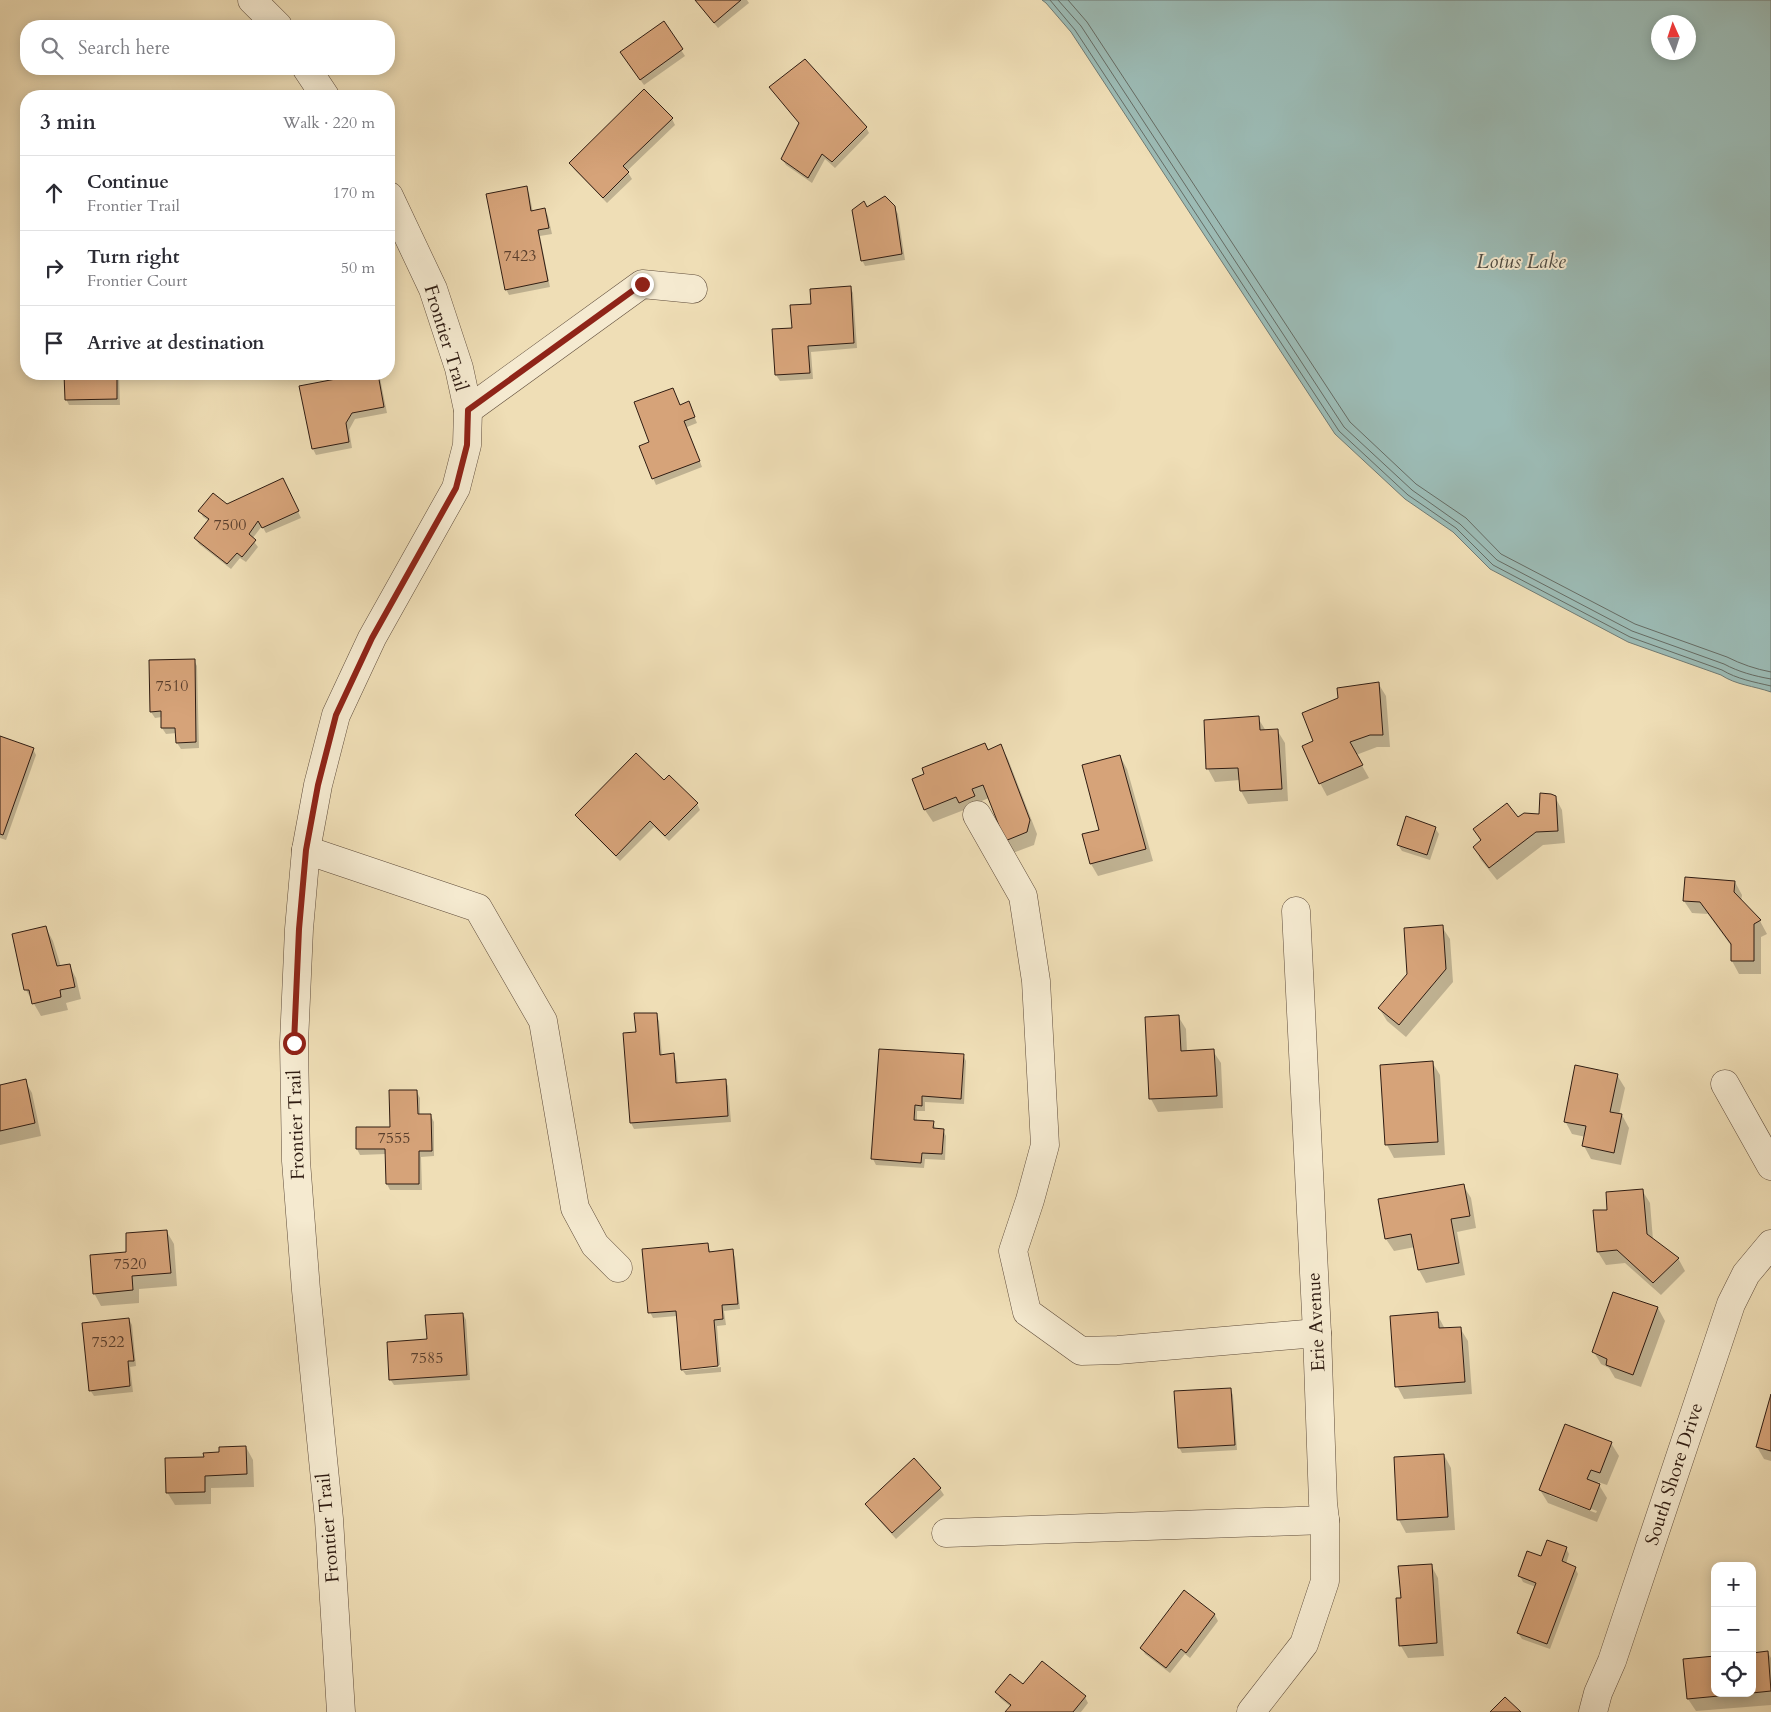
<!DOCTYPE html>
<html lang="en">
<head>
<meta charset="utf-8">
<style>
  :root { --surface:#fff; --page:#f7f7f7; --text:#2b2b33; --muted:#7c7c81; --line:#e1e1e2 }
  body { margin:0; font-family:Cardo,serif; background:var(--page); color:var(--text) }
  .controls { position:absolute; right:15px; bottom:15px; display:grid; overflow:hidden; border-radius:10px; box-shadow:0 2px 12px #0003 }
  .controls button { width:45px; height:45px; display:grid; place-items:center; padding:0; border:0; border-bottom:1px solid var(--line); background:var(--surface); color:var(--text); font:25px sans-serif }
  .compass { position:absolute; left:1651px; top:15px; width:45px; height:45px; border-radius:50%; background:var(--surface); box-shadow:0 2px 12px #0003; rotate:357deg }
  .stop { position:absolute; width:15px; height:15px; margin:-11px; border:4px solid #8f2418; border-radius:50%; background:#fff }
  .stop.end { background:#8f2418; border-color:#fff; box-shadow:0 1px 5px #0008 }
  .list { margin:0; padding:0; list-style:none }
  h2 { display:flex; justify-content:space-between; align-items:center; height:65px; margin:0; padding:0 20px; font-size:21px }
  h2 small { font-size:16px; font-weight:400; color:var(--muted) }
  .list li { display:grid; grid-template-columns:32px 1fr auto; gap:15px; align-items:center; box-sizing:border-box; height:75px; padding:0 20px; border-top:1px solid var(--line) }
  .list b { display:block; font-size:19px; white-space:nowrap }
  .list p { margin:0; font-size:16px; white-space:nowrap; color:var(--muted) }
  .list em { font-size:16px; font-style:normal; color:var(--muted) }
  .icon { flex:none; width:28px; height:28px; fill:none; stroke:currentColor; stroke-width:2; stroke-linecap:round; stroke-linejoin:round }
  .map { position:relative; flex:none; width:1771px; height:1712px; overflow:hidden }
  .search { position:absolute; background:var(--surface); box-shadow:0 2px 12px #0003; left:20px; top:20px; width:375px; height:55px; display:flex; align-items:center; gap:12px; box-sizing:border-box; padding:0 18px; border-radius:20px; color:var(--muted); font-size:19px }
  .panel { position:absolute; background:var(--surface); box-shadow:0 2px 12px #0003; left:20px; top:90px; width:375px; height:290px; border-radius:20px }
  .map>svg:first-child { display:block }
</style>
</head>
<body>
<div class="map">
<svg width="1771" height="1712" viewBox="0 0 1771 1712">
  <rect width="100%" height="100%" fill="#efdeb6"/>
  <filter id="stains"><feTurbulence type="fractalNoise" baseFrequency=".004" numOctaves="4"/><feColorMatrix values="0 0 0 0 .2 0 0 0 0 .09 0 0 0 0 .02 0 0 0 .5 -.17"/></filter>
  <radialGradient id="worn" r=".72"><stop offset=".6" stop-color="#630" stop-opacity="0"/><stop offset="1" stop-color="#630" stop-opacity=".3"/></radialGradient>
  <!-- water -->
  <path fill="#9cbbb5" stroke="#707b74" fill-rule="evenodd" d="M1042 0H1771V692C1754 686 1736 685 1721 675L1628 642 1490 569 1453 532 1405 499 1335 434 1071 32 1046 3ZM1658 22H1688V52H1658Z"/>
  <!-- shadow -->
  <g fill="#0003" fill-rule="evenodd">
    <polygon points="695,0 747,0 749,3 718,28"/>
    <polygon points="663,23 685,56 644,85 625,58"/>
    <polygon points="771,88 866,127 869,133 835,168 825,159 812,183 786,165 782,159 800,124"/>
    <polygon points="672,119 675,125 627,171 632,179 607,203 574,169 571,163"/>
    <polygon points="526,187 529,193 533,212 545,210 548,216 552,234 540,236 550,287 509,295 506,289"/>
    <polygon points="894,207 898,214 905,260 865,266 862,260 867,208"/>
    <polygon points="850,287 853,293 857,348 811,352 813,379 780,381 776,375 794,329 812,305"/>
    <polygon points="65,374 119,374 120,405 69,405 66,399"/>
    <polygon points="368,374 377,374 380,378 387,413 355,419 349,430 352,448 316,455 313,449 301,387"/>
    <polygon points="673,389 680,406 688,402 697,423 687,427 702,467 656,485 640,447 650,442"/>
    <polygon points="286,486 301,518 266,533 262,526 252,539 258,547 246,562 240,558 231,569 199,544 195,538 209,521 203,517 200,511 227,506"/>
    <polygon points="194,660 197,666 199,748 181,749 177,743 177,733 166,734 162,728 162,717 155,718 151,712"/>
    <polygon points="1378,683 1386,696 1390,747 1377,747 1356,755 1369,778 1327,796 1320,783 1314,741"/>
    <polygon points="1258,718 1266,731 1277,730 1285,743 1288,801 1248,804 1241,791 1240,780 1215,782 1208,769"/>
    <polygon points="0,738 33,749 36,755 6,840 0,838"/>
    <polygon points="1001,746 1008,759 1037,834 1034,845 1013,853 1006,841 989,798 979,802 982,809 967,815 964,810 933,822 925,810 913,780"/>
    <polygon points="1120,756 1127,769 1153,861 1098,876 1091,864"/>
    <polygon points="664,781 697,804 700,810 669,841 654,827 620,861 580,821 577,816"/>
    <polygon points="1555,797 1562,810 1565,843 1543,845 1497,880 1481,860 1474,847 1481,842 1475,829 1540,815"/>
    <polygon points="1435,828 1439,834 1430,860 1402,851 1398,845"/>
    <polygon points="1735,882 1742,895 1741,902 1760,921 1767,934 1761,937 1761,974 1739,974 1732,961 1732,947 1708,914 1692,913 1684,901"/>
    <polygon points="1442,927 1450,939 1453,982 1406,1037 1387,1021 1379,1008 1408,974"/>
    <polygon points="46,928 53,941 61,967 69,965 76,978 81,999 66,1003 68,1010 41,1016 26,990"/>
    <polygon points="656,1015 659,1021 662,1056 673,1055 676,1061 678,1084 725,1080 728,1086 731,1122 634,1129 631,1123 624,1034 637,1033"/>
    <polygon points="1178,1016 1186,1029 1187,1052 1213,1051 1221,1063 1223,1108 1158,1112 1151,1099"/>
    <polygon points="880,1050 963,1055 966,1061 964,1104 925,1102 925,1111 917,1111 917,1121 933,1122 936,1130 943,1130 946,1136 945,1160 925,1159 924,1168 876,1165 873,1159"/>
    <polygon points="1432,1062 1440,1075 1445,1155 1394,1158 1387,1145 1381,1066"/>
    <polygon points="1617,1075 1625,1088 1619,1115 1622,1115 1629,1128 1621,1165 1591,1159 1584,1146 1586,1137 1572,1134 1565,1121"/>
    <polygon points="25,1081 32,1093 41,1136 0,1145 0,1086"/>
    <polygon points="417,1092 420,1098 420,1115 431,1116 434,1122 434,1156 421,1157 422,1190 390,1190 387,1184 386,1154 360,1155 357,1149 391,1128"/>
    <polygon points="1463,1185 1471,1198 1476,1228 1457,1232 1465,1275 1426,1283 1419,1270 1415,1247 1394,1251 1386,1239"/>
    <polygon points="1642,1190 1650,1203 1653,1240 1678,1258 1685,1271 1661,1295 1625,1263 1606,1265 1598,1252 1595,1211 1608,1211"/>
    <polygon points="167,1232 174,1244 177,1286 139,1289 139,1303 101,1306 94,1293 128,1253"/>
    <polygon points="707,1244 711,1253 732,1251 735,1257 740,1309 724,1311 726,1325 717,1326 720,1365 683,1368 683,1371 677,1316 653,1318 650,1312"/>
    <polygon points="1614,1293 1658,1308 1665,1321 1641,1387 1615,1378 1609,1368 1601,1364 1594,1352"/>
    <polygon points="463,1314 466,1320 470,1380 394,1385 390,1379 428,1341"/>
    <polygon points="1437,1314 1445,1329 1460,1328 1468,1341 1472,1394 1404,1399 1397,1386"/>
    <polygon points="129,1319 132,1325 136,1366 130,1367 133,1392 94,1396 90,1390"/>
    <polygon points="721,1367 721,1372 686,1375 683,1371"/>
    <polygon points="1230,1389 1233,1395 1237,1450 1182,1453 1179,1447"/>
    <polygon points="1771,1398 1771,1461 1764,1459 1757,1447"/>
    <path d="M1611 1443 1619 1456 1607 1485 1598 1482 1597 1484 1599 1485 1607 1498 1597 1522 1548 1503 1540 1490ZM1549 1493 1597 1511 1596 1513 1549 1495Z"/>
    <polygon points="246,1447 253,1460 254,1487 211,1488 211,1504 175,1505 167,1492 205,1459"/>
    <polygon points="1444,1455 1451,1468 1455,1530 1406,1533 1399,1520 1395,1458"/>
    <polygon points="914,1460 940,1489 944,1495 896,1539 870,1510 866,1504"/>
    <polygon points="1566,1548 1569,1554 1566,1564 1575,1568 1578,1574 1550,1649 1522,1639 1518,1633 1536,1587 1523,1582 1520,1576 1542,1558"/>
    <polygon points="1431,1565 1438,1578 1444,1656 1408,1658 1401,1646 1402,1599"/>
    <polygon points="1185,1592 1215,1615 1218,1621 1190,1658 1185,1654 1170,1673 1145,1654 1142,1648"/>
    <polygon points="1768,1653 1771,1658 1771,1705 1696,1711 1688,1699 1715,1693 1752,1693 1752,1654"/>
    <polygon points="1023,1686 1085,1697 1088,1703 1081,1712 1007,1712 1011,1707 1000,1698 997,1692"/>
  </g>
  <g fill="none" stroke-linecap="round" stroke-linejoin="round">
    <!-- shore -->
    <g stroke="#666c64" stroke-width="1">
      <path d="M1050 0 1075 30 1339 431 1408 495 1456 528 1493 565 1630 637 1722 670C1737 679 1754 682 1771 686"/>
      <path d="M1058 0 1081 26 1344 427 1412 490 1460 524 1497 560 1632 631 1724 664C1739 672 1754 676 1771 679"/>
      <path d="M1068 0 1087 22 1350 422 1416 484 1466 518 1501 554 1635 624 1727 657C1741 664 1755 669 1771 672"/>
    </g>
  </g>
  <!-- building -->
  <g fill="#d6a379" stroke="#2f1c12">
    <polygon points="695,0 741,0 714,23"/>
    <polygon points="664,21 683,49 640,80 620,52"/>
    <polygon points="805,59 867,127 832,162 822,154 808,178 781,159 799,123 769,87"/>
    <polygon points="644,89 673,118 623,166 629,172 603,198 569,163"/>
    <polygon points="527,186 531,211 545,208 549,228 538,230 548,281 505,290 486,194"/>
    <polygon points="885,196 895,206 902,254 861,261 852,210 864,201 867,207"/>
    <polygon points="851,286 854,343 808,346 810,373 775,375 772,329 792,328 790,305 811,304 810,289"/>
    <polygon points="64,374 117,374 117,399 65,400"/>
    <polygon points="362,374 378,374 384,407 352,413 346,423 349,442 312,449 299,386"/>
    <polygon points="673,388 680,405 689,401 695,417 684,421 700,461 652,479 639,446 649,442 634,402"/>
    <polygon points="283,478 299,511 262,528 258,521 249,534 256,540 242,557 237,553 227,564 194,538 209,519 198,511 213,493 227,504"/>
    <polygon points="195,659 196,742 176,743 175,728 161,728 161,711 150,712 149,660"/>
    <polygon points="1379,682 1383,735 1370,735 1350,742 1363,765 1319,784 1302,746 1313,741 1302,713 1338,698 1337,688"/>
    <polygon points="1259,716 1260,730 1278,729 1282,789 1240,791 1238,768 1206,769 1204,720"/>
    <polygon points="0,736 34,748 3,835 0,834"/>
    <polygon points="985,743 988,750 1001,744 1030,820 1027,832 1005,841 983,785 972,789 975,796 959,803 956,797 924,810 912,779 924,774 922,768"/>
    <polygon points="636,753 664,780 669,775 698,803 665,836 650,821 616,856 575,815"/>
    <polygon points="1120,755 1146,849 1090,864 1082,834 1099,830 1082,765"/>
    <polygon points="1540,793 1551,794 1556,796 1558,831 1536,832 1489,868 1473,847 1481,840 1473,829 1507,803 1518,817 1524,813 1539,814"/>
    <polygon points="1406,816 1436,827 1427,855 1397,845"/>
    <polygon points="1685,877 1735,881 1734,892 1761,920 1754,924 1754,961 1731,961 1731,944 1700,902 1683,901"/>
    <polygon points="1443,925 1446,969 1399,1025 1378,1008 1407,974 1404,928"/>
    <polygon points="46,926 57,966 70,964 75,987 60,990 61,997 32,1004 29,990 24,990 12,934"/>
    <polygon points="634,1013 657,1013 660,1055 674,1053 676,1083 726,1079 728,1116 630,1123 623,1033 636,1032"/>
    <polygon points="1179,1015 1181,1051 1214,1049 1217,1096 1149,1099 1145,1017"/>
    <polygon points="879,1049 964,1054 961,1099 922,1096 922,1106 915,1105 914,1120 934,1121 933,1128 944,1129 942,1154 922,1153 921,1163 871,1159"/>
    <polygon points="1433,1061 1438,1142 1385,1145 1380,1065"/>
    <polygon points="1575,1065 1618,1074 1610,1112 1622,1114 1614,1153 1582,1146 1586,1126 1564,1122"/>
    <polygon points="26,1079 35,1123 0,1131 0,1085"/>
    <polygon points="389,1090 417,1090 418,1114 431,1114 432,1151 419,1151 419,1184 386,1184 385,1149 356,1149 356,1127 390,1127"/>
    <polygon points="1464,1184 1470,1216 1451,1219 1459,1263 1418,1270 1411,1234 1385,1239 1378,1199"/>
    <polygon points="1643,1189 1647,1234 1679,1258 1653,1283 1617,1250 1597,1252 1593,1210 1607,1210 1606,1192"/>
    <polygon points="167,1230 171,1273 132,1276 133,1290 93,1294 90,1255 126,1252 126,1233"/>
    <polygon points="708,1243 709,1252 733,1249 738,1304 722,1305 723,1319 714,1320 718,1366 681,1370 676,1311 648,1313 642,1249"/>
    <polygon points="1613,1292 1658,1307 1633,1375 1606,1365 1607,1359 1592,1352"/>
    <polygon points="1438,1312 1439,1328 1461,1327 1465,1382 1395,1387 1390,1316"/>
    <polygon points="463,1313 467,1375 389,1380 387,1342 427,1339 425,1315"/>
    <polygon points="129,1318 134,1361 128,1361 130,1386 89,1391 82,1323"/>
    <polygon points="1231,1388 1235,1445 1178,1448 1174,1391"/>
    <polygon points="1771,1394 1771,1451 1756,1447"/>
    <polygon points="1565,1424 1612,1442 1600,1473 1591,1470 1587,1479 1600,1484 1590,1510 1539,1490"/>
    <polygon points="246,1446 247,1474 205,1476 205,1492 166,1493 165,1458 204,1457 203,1453 219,1452 219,1447"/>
    <polygon points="1444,1454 1448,1517 1397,1520 1394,1457"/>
    <polygon points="914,1458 941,1488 892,1533 865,1504"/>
    <polygon points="1547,1540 1567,1547 1562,1561 1576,1567 1547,1644 1517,1633 1536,1583 1518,1576 1527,1551 1541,1556"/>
    <polygon points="1432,1564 1437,1643 1399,1646 1396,1598 1401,1598 1398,1566"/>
    <polygon points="1184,1590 1215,1614 1186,1653 1181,1649 1166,1668 1140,1648"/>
    <polygon points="1768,1651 1771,1691 1752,1693 1752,1653"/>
    <polygon points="1715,1656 1715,1693 1751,1693 1687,1699 1683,1659"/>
    <polygon points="1042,1661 1086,1696 1073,1712 1005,1712 1011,1705 995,1692 1010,1674 1023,1684"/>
    <polygon points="1505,1697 1521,1712 1490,1712"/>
  </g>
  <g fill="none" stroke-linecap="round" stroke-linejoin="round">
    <!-- minor casing -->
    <g stroke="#5f4c3b" stroke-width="29">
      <g id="minor">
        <polyline points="252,0 278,26"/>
        <polyline points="307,69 325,96"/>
        <polyline points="468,410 642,284 693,289"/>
        <polyline points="977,815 1023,896 1036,981 1045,1145 1030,1200 1013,1251 1027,1312 1081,1351 1118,1350 1317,1333"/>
        <polyline points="306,850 478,908 543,1021 575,1208 595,1245 618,1268"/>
        <polyline points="1725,1084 1771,1166"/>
        <polyline points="946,1533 1325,1520"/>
        <polyline points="341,1712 329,1519 306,1290 296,1161 294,1043 299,929 306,850 318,785 336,715 372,638 456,488 467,445 468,410 459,368 433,289 389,196"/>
        <polyline points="1251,1712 1304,1644 1325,1581 1325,1520 1323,1503 1317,1333 1296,911"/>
        <polyline points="1593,1712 1598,1693 1612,1661 1731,1304 1746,1274 1771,1244"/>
      </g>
    </g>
    <!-- minor -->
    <use href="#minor" stroke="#f5ead0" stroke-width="28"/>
  </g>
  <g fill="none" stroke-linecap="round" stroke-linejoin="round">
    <!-- route -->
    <polyline stroke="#8f2418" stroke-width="6" points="294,1043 299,929 306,850 318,785 336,715 372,638 456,488 467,445 468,410 642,284"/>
  </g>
  <g text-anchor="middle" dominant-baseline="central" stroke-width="4" stroke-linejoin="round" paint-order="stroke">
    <!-- number labels -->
    <g font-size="16" fill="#593e2c">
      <text x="520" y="256">7423</text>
      <text x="230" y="525">7500</text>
      <text x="172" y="686">7510</text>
      <text x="394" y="1138">7555</text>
      <text x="130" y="1264">7520</text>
      <text x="108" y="1342">7522</text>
      <text x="427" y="1358">7585</text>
    </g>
    <!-- street labels -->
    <g font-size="19" fill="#2f1c12" stroke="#f5ead0">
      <text transform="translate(446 338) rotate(73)">Frontier Trail</text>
      <text transform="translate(296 1125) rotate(-92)">Frontier Trail</text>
      <text transform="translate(1316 1322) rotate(-93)">Erie Avenue</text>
      <text transform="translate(1674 1474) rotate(-72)">South Shore Drive</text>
      <text transform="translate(328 1528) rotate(-95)">Frontier Trail</text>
    </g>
    <!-- water labels -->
    <g font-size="20" font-style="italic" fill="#504c43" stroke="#f5ead0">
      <text x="1521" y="261">Lotus Lake</text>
    </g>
  </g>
  <rect width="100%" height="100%" filter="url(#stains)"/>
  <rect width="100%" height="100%" fill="url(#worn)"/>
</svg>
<div class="controls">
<button>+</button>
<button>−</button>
<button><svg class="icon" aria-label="locate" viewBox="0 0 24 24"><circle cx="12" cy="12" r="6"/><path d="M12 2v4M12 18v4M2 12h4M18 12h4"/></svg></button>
</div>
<svg class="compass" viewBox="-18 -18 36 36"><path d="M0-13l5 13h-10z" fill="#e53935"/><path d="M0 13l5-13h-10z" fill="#7c7c81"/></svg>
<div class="stop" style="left:294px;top:1043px"></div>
<div class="stop end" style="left:642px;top:284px"></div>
<div class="search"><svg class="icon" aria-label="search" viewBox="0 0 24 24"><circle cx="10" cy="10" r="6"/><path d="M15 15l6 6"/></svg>Search here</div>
<section class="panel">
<h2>3 min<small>Walk · 220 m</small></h2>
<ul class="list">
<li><svg class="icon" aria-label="ahead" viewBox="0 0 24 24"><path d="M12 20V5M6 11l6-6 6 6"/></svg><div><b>Continue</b><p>Frontier Trail</p></div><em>170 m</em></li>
<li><svg class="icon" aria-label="right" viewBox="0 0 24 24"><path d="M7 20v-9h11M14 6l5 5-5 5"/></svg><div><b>Turn right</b><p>Frontier Court</p></div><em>50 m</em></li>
<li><svg class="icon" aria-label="arrive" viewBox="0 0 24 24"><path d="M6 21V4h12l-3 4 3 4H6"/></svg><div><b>Arrive at destination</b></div></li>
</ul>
</section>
</div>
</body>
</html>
